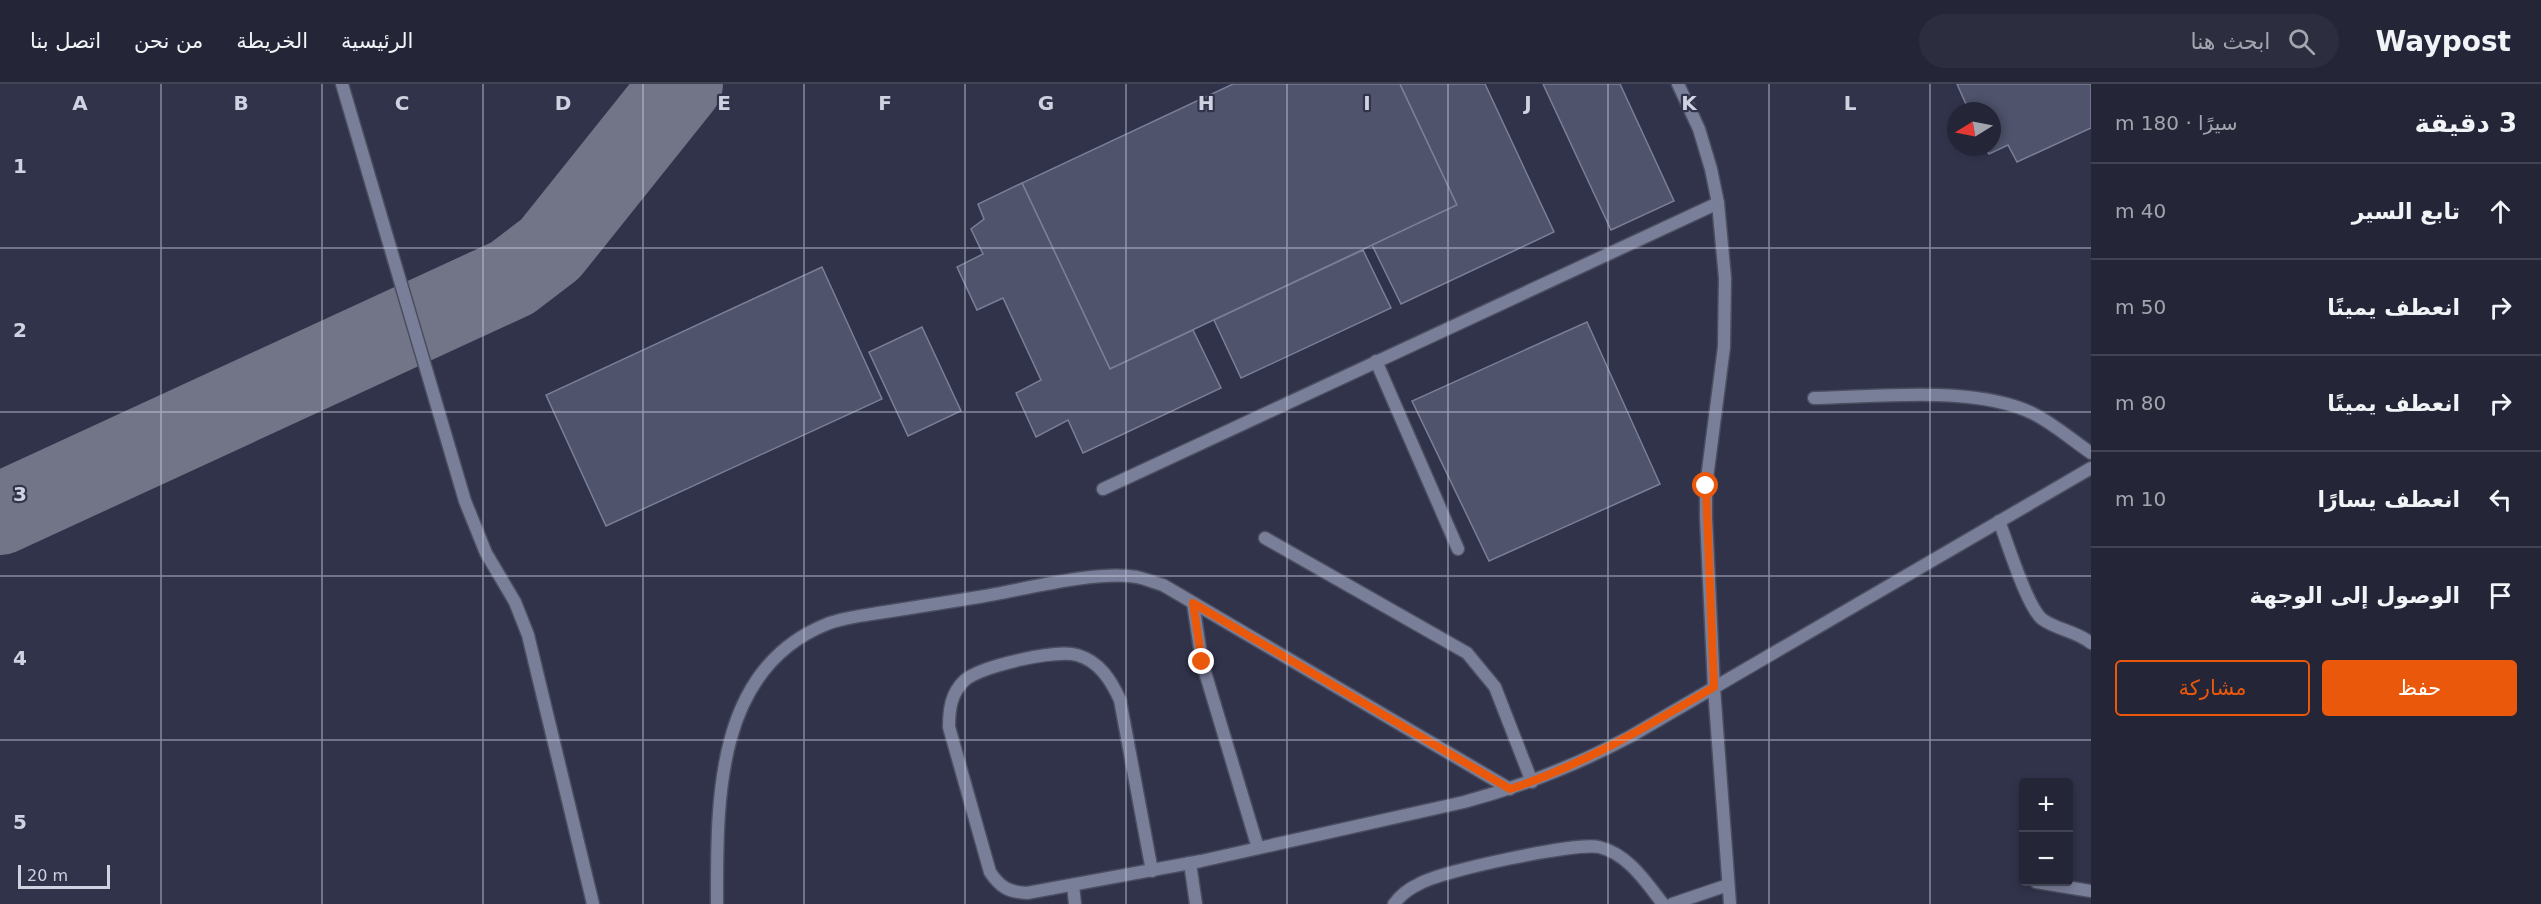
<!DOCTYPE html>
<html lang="ar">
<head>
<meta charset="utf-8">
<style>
  :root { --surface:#242638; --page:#2c2e40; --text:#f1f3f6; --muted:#a3a5ae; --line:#414353; --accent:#ea580c }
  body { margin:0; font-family:"DejaVu Sans","Noto Naskh Arabic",sans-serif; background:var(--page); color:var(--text); direction:rtl }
  .controls { position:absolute; right:18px; bottom:18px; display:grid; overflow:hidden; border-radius:6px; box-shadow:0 3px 9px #0003 }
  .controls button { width:54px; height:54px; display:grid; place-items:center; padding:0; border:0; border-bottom:2px solid var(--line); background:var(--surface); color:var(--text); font:30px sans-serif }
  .compass { position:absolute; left:1947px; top:18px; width:54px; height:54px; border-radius:50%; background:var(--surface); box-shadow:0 3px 9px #0003; rotate:260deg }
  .scale { position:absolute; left:18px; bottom:15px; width:92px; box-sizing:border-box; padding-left:6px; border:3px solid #cfd2e1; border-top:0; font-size:16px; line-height:21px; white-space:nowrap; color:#cfd2e1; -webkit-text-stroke:4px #30334a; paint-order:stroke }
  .stop { position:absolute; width:18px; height:18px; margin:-14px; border:4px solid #ea580c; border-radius:50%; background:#fff }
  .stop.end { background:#ea580c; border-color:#fff; box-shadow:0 2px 6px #0008 }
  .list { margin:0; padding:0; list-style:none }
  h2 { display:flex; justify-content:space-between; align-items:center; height:78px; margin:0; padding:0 24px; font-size:26px }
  h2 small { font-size:20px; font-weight:400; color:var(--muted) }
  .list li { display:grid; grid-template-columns:39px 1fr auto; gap:18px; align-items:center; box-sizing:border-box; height:96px; padding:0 24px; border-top:2px solid var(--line) }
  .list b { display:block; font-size:22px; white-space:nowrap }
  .list em { font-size:20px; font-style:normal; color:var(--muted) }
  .actions { display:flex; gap:12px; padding:18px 24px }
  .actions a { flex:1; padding:14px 0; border:2px solid var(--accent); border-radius:6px; text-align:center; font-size:21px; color:var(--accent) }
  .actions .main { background:var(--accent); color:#fff }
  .icon { flex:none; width:33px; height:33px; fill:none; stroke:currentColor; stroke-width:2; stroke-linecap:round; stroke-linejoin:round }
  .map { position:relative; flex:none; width:2091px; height:820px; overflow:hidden; direction:ltr }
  header { display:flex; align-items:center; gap:36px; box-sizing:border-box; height:84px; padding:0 30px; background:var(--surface); border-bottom:2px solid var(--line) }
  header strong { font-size:28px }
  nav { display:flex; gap:33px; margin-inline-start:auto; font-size:21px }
  .search { width:420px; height:54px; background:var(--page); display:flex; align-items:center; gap:15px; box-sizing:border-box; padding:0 21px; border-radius:33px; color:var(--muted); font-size:22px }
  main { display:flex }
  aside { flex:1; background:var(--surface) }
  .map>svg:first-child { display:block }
</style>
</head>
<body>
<header>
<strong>Waypost</strong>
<div class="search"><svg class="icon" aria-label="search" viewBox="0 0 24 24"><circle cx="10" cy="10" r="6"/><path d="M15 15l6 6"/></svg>ابحث هنا</div>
<nav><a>الرئيسية</a><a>الخريطة</a><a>من نحن</a><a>اتصل بنا</a></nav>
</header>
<main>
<aside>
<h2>3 دقيقة<small>سيرًا · 180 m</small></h2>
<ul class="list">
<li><svg class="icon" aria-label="ahead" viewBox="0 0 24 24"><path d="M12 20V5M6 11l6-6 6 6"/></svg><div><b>تابع السير</b></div><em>40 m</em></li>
<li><svg class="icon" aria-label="right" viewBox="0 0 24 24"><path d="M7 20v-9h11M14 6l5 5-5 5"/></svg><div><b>انعطف يمينًا</b></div><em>50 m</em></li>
<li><svg class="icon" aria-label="right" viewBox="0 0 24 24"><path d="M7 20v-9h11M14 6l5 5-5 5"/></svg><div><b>انعطف يمينًا</b></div><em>80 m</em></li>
<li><svg class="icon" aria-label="left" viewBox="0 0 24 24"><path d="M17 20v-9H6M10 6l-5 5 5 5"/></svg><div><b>انعطف يسارًا</b></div><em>10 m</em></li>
<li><svg class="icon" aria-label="arrive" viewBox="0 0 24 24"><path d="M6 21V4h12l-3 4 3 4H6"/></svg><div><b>الوصول إلى الوجهة</b></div></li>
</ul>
<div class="actions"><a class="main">حفظ</a><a>مشاركة</a></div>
</aside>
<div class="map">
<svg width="2091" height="820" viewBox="0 0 2091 820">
  <rect width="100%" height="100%" fill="#30334a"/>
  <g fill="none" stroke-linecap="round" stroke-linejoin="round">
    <!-- taxiway -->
    <polyline stroke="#727488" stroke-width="82" points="0,430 512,194 550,165 682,0"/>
  </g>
  <!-- building -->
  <g fill="#4f536c" stroke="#7a7f99" stroke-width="1.5">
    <polygon points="1233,0 1400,0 1457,121 1110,285 1022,99"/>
    <polygon points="1400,0 1485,0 1554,148 1401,220 1372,161 1457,121"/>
    <polygon points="1543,0 1620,0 1674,117 1611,146"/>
    <polygon points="1957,0 2091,0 2091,44 2017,78 2008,61 1989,70 1985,63 1992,63 1992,27 1969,27"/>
    <polygon points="1022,99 1110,285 1193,246 1221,304 1083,369 1068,336 1036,353 1016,309 1041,296 1003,214 977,226 957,183 983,170 971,145 984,135 978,120"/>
    <polygon points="1363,166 1391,224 1241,294 1214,236"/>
    <polygon points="822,183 882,315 606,442 546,311"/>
    <polygon points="1587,238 1660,400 1489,477 1412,317"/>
    <polygon points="922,243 961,327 908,352 869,268"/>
  </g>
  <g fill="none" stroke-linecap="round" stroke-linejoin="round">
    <!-- lane casing -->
    <g stroke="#4b4e61" stroke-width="15">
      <g id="lane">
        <polyline points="342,0 465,417 486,469 515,518 528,551 593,820"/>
        <polyline points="1678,0 1699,45 1711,85 1718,119 1725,194 1724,263 1706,402 1706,433 1714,604 1730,820"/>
        <polyline points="1376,277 1458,465"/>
        <path d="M1814 314C1879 313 1976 301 2034 330 2054 340 2072 356 2091 369"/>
        <polyline points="1103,405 1718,119"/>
        <path d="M1999 437C2007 457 2027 523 2042 535 2057 546 2076 547 2091 559"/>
        <polyline points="1265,454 1467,569 1495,603 1532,698"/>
        <polyline points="1193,519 1202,578 1258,764"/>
        <polyline points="1190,779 1196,820"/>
        <path d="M1152 787 1120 616C1111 596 1099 577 1077 571 1056 565 981 582 965 596 951 609 949 625 949 643L990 788C1000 803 1008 808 1027 809L1201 777 1464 718C1523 702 1577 681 1631 652L2091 384"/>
        <polyline points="2036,798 2091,807"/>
        <polyline points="1073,801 1075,820"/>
        <path d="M717 820C717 718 714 585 827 540 845 533 867 531 885 528 917 523 948 518 979 513 1023 506 1095 486 1137 493 1146 495 1155 499 1163 501L1510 705"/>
        <path d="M1394 820C1400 812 1410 804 1419 800 1440 787 1577 758 1599 763 1628 770 1646 798 1663 820"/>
        <polyline points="1672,820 1728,801"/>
      </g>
    </g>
    <!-- lane -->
    <use href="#lane" stroke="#7a7f99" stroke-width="12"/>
  </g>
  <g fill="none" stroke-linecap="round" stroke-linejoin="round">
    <!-- route -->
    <path stroke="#ea580c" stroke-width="8" d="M1202 578 1193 519 1510 705C1583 681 1648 642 1714 603L1706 402"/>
  </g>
  <!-- grid -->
  <path fill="none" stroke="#cfd2e1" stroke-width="1.5" stroke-opacity="0.55" d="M161 0V820M322 0V820M483 0V820M643 0V820M804 0V820M965 0V820M1126 0V820M1287 0V820M1448 0V820M1608 0V820M1769 0V820M1930 0V820M0 164H2091M0 328H2091M0 492H2091M0 656H2091"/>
  <g font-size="20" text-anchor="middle" font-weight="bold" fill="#cfd2e1" stroke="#30334a" stroke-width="4.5" stroke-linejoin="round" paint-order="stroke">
    <text x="80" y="26">A</text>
    <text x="241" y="26">B</text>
    <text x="402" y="26">C</text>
    <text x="563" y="26">D</text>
    <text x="724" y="26">E</text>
    <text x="885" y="26">F</text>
    <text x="1046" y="26">G</text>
    <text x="1206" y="26">H</text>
    <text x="1367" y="26">I</text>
    <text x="1528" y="26">J</text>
    <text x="1689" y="26">K</text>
    <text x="1850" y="26">L</text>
    <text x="20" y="89">1</text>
    <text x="20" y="253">2</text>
    <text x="20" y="417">3</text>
    <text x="20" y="581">4</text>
    <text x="20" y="745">5</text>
  </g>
</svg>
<div class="controls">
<button>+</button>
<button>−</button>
</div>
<svg class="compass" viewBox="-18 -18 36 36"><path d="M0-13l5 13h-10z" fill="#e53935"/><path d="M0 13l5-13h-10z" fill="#a3a5ae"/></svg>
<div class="scale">20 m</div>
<div class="stop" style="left:1706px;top:402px"></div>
<div class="stop end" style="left:1202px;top:578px"></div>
</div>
</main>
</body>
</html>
